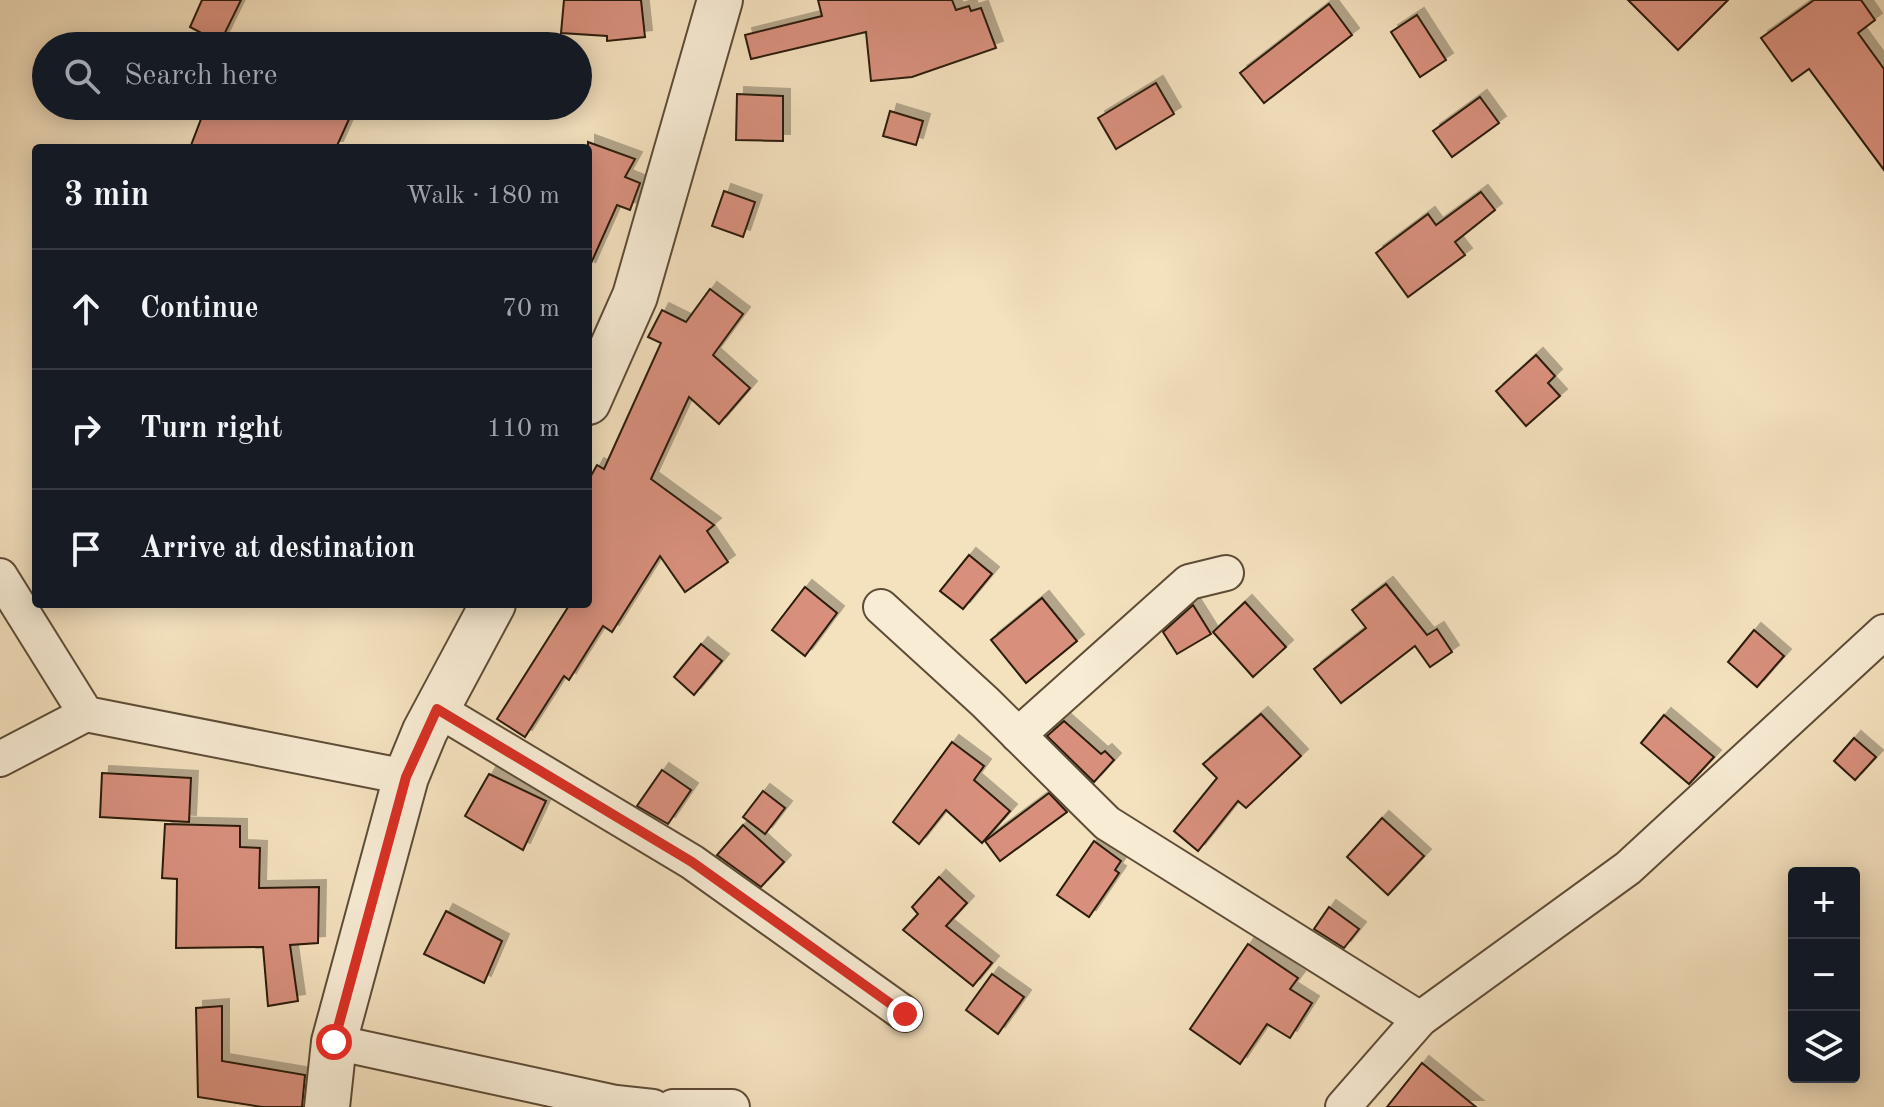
<!DOCTYPE html>
<html lang="en">
<head>
<meta charset="utf-8">
<style>
  :root { --surface:#171b24; --page:#20242c; --text:#f1f3f6; --muted:#9ea1a6; --line:#363941 }
  body { margin:0; font-family:"Old Standard TT",serif; background:var(--page); color:var(--text) }
  .controls { position:absolute; right:24px; bottom:24px; display:grid; overflow:hidden; border-radius:8px; box-shadow:0 4px 20px #0003 }
  .controls button { width:72px; height:72px; display:grid; place-items:center; padding:0; border:0; border-bottom:2px solid var(--line); background:var(--surface); color:var(--text); font:40px sans-serif }
  .stop { position:absolute; width:24px; height:24px; margin:-18px; border:6px solid #d93025; border-radius:50%; background:#fff }
  .stop.end { background:#d93025; border-color:#fff; box-shadow:0 2px 8px #0008 }
  .list { margin:0; padding:0; list-style:none }
  h2 { display:flex; justify-content:space-between; align-items:center; height:104px; margin:0; padding:0 32px; font-size:34px }
  h2 small { font-size:26px; font-weight:400; color:var(--muted) }
  .list li { display:grid; grid-template-columns:52px 1fr auto; gap:24px; align-items:center; box-sizing:border-box; height:120px; padding:0 32px; border-top:2px solid var(--line) }
  .list b { display:block; font-size:30px; white-space:nowrap }
  .list em { font-size:26px; font-style:normal; color:var(--muted) }
  .icon { flex:none; width:44px; height:44px; fill:none; stroke:currentColor; stroke-width:2; stroke-linecap:round; stroke-linejoin:round }
  .map { position:relative; flex:none; width:1884px; height:1107px; overflow:hidden }
  .search { position:absolute; background:var(--surface); box-shadow:0 4px 20px #0003; left:32px; top:32px; width:560px; height:88px; display:flex; align-items:center; gap:20px; box-sizing:border-box; padding:0 28px; border-radius:44px; color:var(--muted); font-size:30px }
  .panel { position:absolute; background:var(--surface); box-shadow:0 4px 20px #0003; left:32px; top:144px; width:560px; height:464px; border-radius:8px }
  .map>svg:first-child { display:block }
</style>
</head>
<body>
<div class="map">
<svg width="1884" height="1107" viewBox="0 0 1884 1107">
  <defs>
    <filter id="shadow"><feDropShadow dx="7" dy="-7" stdDeviation="0" flood-color="#0004"/></filter>
  </defs>
  <rect width="100%" height="100%" fill="#f4e1be"/>
  <filter id="stains"><feTurbulence type="fractalNoise" baseFrequency=".0025" numOctaves="4"/><feColorMatrix values="0 0 0 0 .2 0 0 0 0 .09 0 0 0 0 .02 0 0 0 .5 -.17"/></filter>
  <radialGradient id="worn" r=".72"><stop offset=".6" stop-color="#630" stop-opacity="0"/><stop offset="1" stop-color="#630" stop-opacity=".3"/></radialGradient>
  <!-- building -->
  <g fill="#d8907d" stroke="#2c1b09" stroke-width="2" filter="url(#shadow)">
    <polygon points="202,0 241,0 220,43 190,27"/>
    <polygon points="564,0 641,0 645,37 607,41 607,36 561,33"/>
    <polygon points="818,0 952,0 956,10 969,6 971,11 981,8 996,48 912,77 871,81 866,32 751,59 745,35 822,16"/>
    <polygon points="1628,0 1728,0 1678,50"/>
    <polygon points="1814,0 1861,0 1875,20 1858,33 1884,69 1884,170 1809,69 1792,81 1761,38"/>
    <polygon points="1329,4 1352,35 1264,103 1240,73"/>
    <polygon points="1417,15 1446,60 1420,77 1391,32"/>
    <polygon points="1156,83 1174,114 1116,149 1098,118"/>
    <polygon points="737,94 783,96 783,141 736,140"/>
    <polygon points="1480,97 1499,123 1452,157 1433,131"/>
    <polygon points="206,106 355,106 336,148 190,148"/>
    <polygon points="890,111 923,121 916,145 883,136"/>
    <polygon points="588,142 635,159 625,177 640,183 630,210 617,205 588,270"/>
    <polygon points="724,191 755,202 743,237 712,226"/>
    <polygon points="1481,192 1495,210 1455,242 1465,255 1408,297 1376,253 1428,214 1436,225"/>
    <polygon points="710,289 743,314 713,355 750,388 719,424 689,397 651,479 714,525 707,531 728,562 685,592 660,556 612,632 603,626 569,680 564,676 525,737 497,719 570,604 588,604 588,481 597,465 604,469 661,343 648,337 662,310 686,322"/>
    <polygon points="1536,355 1555,376 1548,383 1560,396 1526,426 1496,391"/>
    <polygon points="969,555 992,574 963,609 940,591"/>
    <polygon points="1386,584 1427,635 1437,629 1452,652 1430,667 1415,646 1341,703 1314,669 1366,628 1352,610"/>
    <polygon points="805,587 837,613 805,656 772,630"/>
    <polygon points="1042,598 1077,641 1026,683 991,640"/>
    <polygon points="1245,602 1286,647 1253,677 1213,632"/>
    <polygon points="1193,605 1211,634 1177,654 1163,632"/>
    <polygon points="1754,630 1784,656 1757,687 1728,662"/>
    <polygon points="701,644 722,661 694,695 674,677"/>
    <polygon points="1261,714 1301,756 1246,808 1238,801 1198,851 1174,831 1217,778 1203,764"/>
    <polygon points="1664,715 1714,757 1689,784 1641,743"/>
    <polygon points="1064,721 1101,754 1105,751 1114,760 1094,782 1047,736"/>
    <polygon points="1854,738 1876,757 1855,780 1834,761"/>
    <polygon points="952,742 984,766 974,780 1010,811 982,843 946,810 919,844 893,822"/>
    <polygon points="662,770 691,790 668,824 637,806"/>
    <polygon points="102,773 191,778 189,822 100,817"/>
    <polygon points="489,774 546,801 523,850 465,816"/>
    <polygon points="763,791 785,808 765,834 743,817"/>
    <polygon points="1049,793 1067,812 1000,861 985,841"/>
    <polygon points="1382,818 1424,856 1388,895 1347,857"/>
    <polygon points="165,824 240,826 240,847 260,848 259,888 319,887 318,943 290,945 298,1001 268,1006 263,947 176,948 177,879 162,878"/>
    <polygon points="743,825 784,862 761,887 717,855"/>
    <polygon points="1094,841 1121,861 1115,870 1119,873 1089,917 1057,895"/>
    <polygon points="939,877 967,903 946,926 992,963 973,986 903,930 918,914 912,907"/>
    <polygon points="1329,907 1359,929 1344,948 1314,929"/>
    <polygon points="446,911 502,941 484,983 424,954"/>
    <polygon points="1248,944 1298,978 1290,989 1312,1003 1290,1038 1267,1024 1240,1064 1190,1029"/>
    <polygon points="992,974 1024,997 998,1034 966,1010"/>
    <polygon points="222,1006 222,1061 305,1075 302,1107 262,1107 198,1097 196,1008"/>
    <polygon points="1422,1063 1476,1107 1387,1107"/>
  </g>
  <g fill="none" stroke-linecap="round" stroke-linejoin="round">
    <!-- minor casing -->
    <g stroke="#5e4c36" stroke-width="38">
      <g id="minor">
        <polyline points="0,576 86,714 406,777"/>
        <polyline points="881,607 985,702 1107,823 1420,1019"/>
        <polyline points="437,709 692,862 905,1014"/>
        <polyline points="1018,735 1189,582 1226,573"/>
        <polyline points="0,759 86,714"/>
        <polyline points="334,1042 616,1103 653,1107"/>
        <polyline points="673,1107 732,1107"/>
        <polyline points="1343,1107 1420,1019 1628,868 1884,632"/>
      </g>
    </g>
    <!-- tertiary casing -->
    <g stroke="#5e4c36" stroke-width="48">
      <g id="tertiary">
        <polyline points="588,402 635,296 720,0"/>
        <polyline points="327,1107 334,1042 406,777 425,731 493,604"/>
      </g>
    </g>
    <!-- minor -->
    <use href="#minor" stroke="#f8ecd5" stroke-width="34"/>
    <!-- tertiary -->
    <use href="#tertiary" stroke="#f8ecd5" stroke-width="44"/>
  </g>
  <g fill="none" stroke-linecap="round" stroke-linejoin="round">
    <!-- route -->
    <polyline stroke="#d93025" stroke-width="10" points="334,1042 406,777 437,709 692,862 905,1014"/>
  </g>
  <rect width="100%" height="100%" filter="url(#stains)"/>
  <rect width="100%" height="100%" fill="url(#worn)"/>
</svg>
<div class="controls">
<button>+</button>
<button>−</button>
<button><svg class="icon" aria-label="layers" viewBox="0 0 24 24"><path d="M12 4l9 5-9 5-9-5zM3 14l9 5 9-5"/></svg></button>
</div>
<div class="stop" style="left:334px;top:1042px"></div>
<div class="stop end" style="left:905px;top:1014px"></div>
<div class="search"><svg class="icon" aria-label="search" viewBox="0 0 24 24"><circle cx="10" cy="10" r="6"/><path d="M15 15l6 6"/></svg>Search here</div>
<section class="panel">
<h2>3 min<small>Walk · 180 m</small></h2>
<ul class="list">
<li><svg class="icon" aria-label="ahead" viewBox="0 0 24 24"><path d="M12 20V5M6 11l6-6 6 6"/></svg><div><b>Continue</b></div><em>70 m</em></li>
<li><svg class="icon" aria-label="right" viewBox="0 0 24 24"><path d="M7 20v-9h11M14 6l5 5-5 5"/></svg><div><b>Turn right</b></div><em>110 m</em></li>
<li><svg class="icon" aria-label="arrive" viewBox="0 0 24 24"><path d="M6 21V4h12l-3 4 3 4H6"/></svg><div><b>Arrive at destination</b></div></li>
</ul>
</section>
</div>
</body>
</html>
